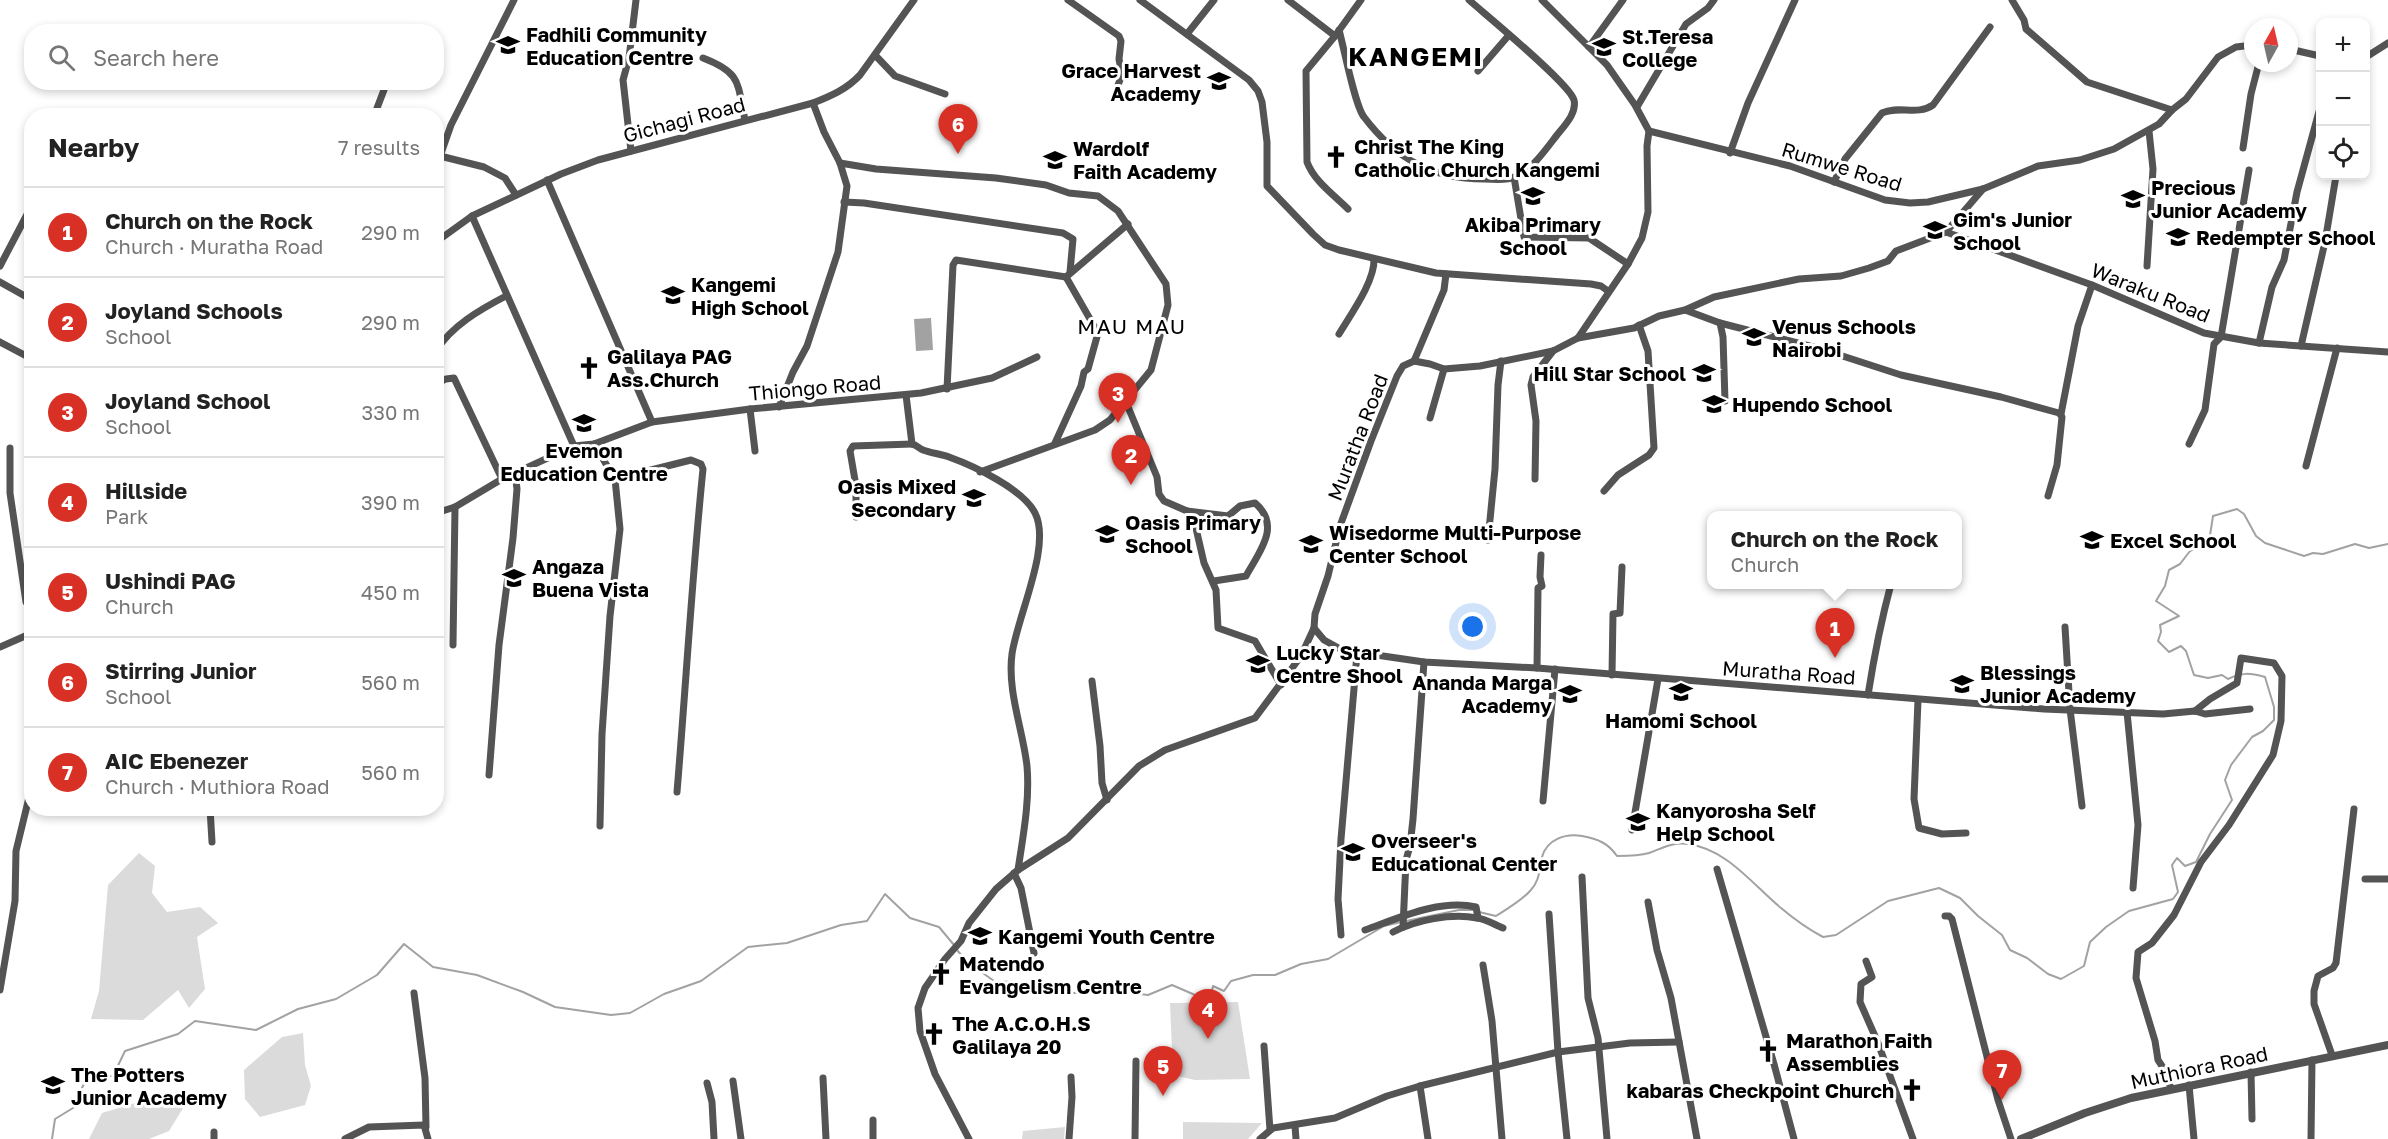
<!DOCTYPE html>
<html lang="en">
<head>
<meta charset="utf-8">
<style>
  :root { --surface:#fff; --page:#f6f6f6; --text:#222; --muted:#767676; --line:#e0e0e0; --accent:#d93025 }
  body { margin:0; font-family:"Golos Text",sans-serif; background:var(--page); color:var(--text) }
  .controls { position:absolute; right:18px; top:18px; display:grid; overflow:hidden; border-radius:12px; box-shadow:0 3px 9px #0003 }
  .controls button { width:54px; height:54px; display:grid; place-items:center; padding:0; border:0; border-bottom:2px solid var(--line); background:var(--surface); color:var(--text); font:30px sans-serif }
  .compass { position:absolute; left:2244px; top:18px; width:54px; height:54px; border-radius:50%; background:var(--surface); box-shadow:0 3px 9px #0003; rotate:8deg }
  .you { position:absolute; left:1473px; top:627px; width:21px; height:21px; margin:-15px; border:4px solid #fff; border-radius:50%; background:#1a73e8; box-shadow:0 0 0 9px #1a73e833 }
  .badge { display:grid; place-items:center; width:39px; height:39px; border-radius:50%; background:var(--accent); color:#fff; font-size:20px; font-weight:700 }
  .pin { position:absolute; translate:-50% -50px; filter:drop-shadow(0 2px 3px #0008) }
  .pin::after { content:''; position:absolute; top:32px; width:21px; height:18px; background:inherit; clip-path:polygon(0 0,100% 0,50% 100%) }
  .popup { position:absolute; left:1707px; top:511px; width:255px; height:78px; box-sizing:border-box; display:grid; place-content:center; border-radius:12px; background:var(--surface); filter:drop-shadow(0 2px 4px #0005); font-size:20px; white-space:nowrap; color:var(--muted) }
  .popup b { font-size:22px; color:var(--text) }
  .popup::after { content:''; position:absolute; left:50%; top:100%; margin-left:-12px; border:12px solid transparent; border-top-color:var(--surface) }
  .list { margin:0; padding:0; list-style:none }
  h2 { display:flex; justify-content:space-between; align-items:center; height:78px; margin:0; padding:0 24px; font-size:26px }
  h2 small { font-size:20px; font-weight:400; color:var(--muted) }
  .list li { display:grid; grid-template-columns:39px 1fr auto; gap:18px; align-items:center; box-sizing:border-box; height:90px; padding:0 24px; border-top:2px solid var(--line) }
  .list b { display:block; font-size:22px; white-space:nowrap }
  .list p { margin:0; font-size:20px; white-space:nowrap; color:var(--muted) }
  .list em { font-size:20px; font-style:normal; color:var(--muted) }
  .icon { flex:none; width:33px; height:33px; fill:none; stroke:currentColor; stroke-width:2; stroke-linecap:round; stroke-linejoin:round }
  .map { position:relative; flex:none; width:2388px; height:1139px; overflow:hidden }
  .search { position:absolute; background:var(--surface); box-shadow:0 3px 9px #0003; left:24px; top:24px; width:420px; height:66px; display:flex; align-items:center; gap:15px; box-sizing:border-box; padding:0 21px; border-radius:24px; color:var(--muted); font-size:22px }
  .panel { position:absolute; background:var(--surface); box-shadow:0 3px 9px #0003; left:24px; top:108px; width:420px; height:708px; border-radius:24px }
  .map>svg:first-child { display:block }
</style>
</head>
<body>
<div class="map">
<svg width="2388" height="1139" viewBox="0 0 2388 1139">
  <rect width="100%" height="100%" fill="#fff"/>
  <!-- green -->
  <g fill="#dbdbdb">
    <polygon points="139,853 155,866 152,893 167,912 200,907 218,923 197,937 205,989 189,1008 178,990 143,1020 91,1019 99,991 108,885"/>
    <polygon points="1238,1002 1250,1079 1195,1080 1173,1075 1170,1003"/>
    <polygon points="303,1033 305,1065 311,1086 305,1105 260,1117 245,1099 244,1070 282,1037"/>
    <polygon points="171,1092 183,1108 169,1131 149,1139 89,1139 102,1113"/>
    <polygon points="1183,1122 1262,1123 1248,1139 1183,1139"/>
    <polygon points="1065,1127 1064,1139 1022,1139 1023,1131"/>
  </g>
  <!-- water -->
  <polygon fill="#a2a2a2" points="931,318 933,350 916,351 914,319"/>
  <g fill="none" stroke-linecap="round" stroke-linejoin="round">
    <!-- stream -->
    <g stroke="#a2a2a2" stroke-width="2">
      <path d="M1479 912 1496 916C1507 909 1521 901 1530 891 1540 881 1539 870 1542 857 1547 839 1566 833 1582 836 1598 839 1608 843 1617 856 1628 856 1639 856 1649 853 1663 848 1672 842 1688 844 1727 849 1753 885 1781 908 1794 919 1808 929 1823 937L1836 935 1888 901 1939 888 1960 898 1978 916 2002 935 2010 950 2027 958 2048 974 2061 979 2084 966 2090 942 2106 927 2129 911 2173 899 2178 892 2172 865 2177 858 2185 866 2196 862 2210 834 2232 800 2225 780 2231 765 2252 737 2263 731 2274 720V707L2265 677C2250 673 2242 672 2228 679L2222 675 2208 678 2194 675 2186 651 2181 646 2169 652 2158 641 2161 632 2160 625 2179 616 2156 601 2165 586 2169 570 2180 564 2190 551 2209 542 2213 516 2237 509 2244 514 2256 536 2265 543 2304 556 2313 553 2323 554 2355 544 2369 548 2388 544"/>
      <polyline points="1406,921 1459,910 1474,910"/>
      <polyline points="957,950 966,961 994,981 1011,982 1054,993 1085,993 1109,990 1148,995 1172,985 1202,998 1211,996 1213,986 1224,991 1231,981 1253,975 1275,975 1301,964 1328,959 1384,926 1401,922"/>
      <polyline points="52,1139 55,1119 73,1108 87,1077 113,1076 125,1051 178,1034 195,1021 256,1030 298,1009 336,999 377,975 404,944 433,967 477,975 523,992 555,1007 611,1015 630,1013 664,994 701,981 748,947 787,943 841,925 867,921 885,894 910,918 939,927 954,945"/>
    </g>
    <!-- minor -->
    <g stroke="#545454" stroke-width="7">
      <polyline points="1068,0 1119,36 1121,41 1119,59 1122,75 1118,85"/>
      <polyline points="1140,0 1249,80 1258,91 1262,102 1267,142 1267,186 1313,234 1325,245 1339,250 1436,273 1591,284 1601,286 1608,291"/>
      <polyline points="1288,0 1335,36 1361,0"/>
      <polyline points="2012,0 2024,20 2026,29 2087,82 2172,110"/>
      <path d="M1339 30C1344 48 1355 106 1364 117 1395 158 1431 179 1484 179 1494 179 1506 181 1515 177 1532 170 1546 149 1557 135 1565 125 1577 113 1574 100 1569 83 1487 16 1469 0"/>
      <polyline points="1187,34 1214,0"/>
      <path d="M1335 36 1306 71 1307 162C1314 181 1334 195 1348 209"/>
      <polyline points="1589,47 1623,0"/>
      <polyline points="2289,49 2320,56"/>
      <polyline points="875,55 895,76 945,94"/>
      <polyline points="2366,57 2388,43"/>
      <path d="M703 58C742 73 737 83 745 120"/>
      <polyline points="1478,71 1509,35"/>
      <polyline points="1637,107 1686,24 1708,8 1714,0"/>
      <polyline points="236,116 279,114 287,116"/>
      <polyline points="374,116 387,82"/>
      <polyline points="1649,131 1790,166 1885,200 1910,203 1928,202 1983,189 2038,166 2080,160 2114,149 2159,124 2172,110 2186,99 2218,57 2236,47 2253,45"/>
      <polyline points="2243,148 2251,94 2259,63"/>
      <polyline points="631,151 623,80 629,58 636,0"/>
      <polyline points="1730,153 1748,103 1795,0"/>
      <polyline points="436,155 484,167 505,178 516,195"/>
      <polyline points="440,156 451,125 514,0"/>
      <polyline points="840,163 876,169 996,178 1046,185 1069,193 1098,196 1118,211 1166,284 1168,305 1151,370 1110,420 1095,430 980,472"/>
      <polyline points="1514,177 1524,237 1589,238 1628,264"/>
      <polyline points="547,180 652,422"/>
      <path d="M1834 182 1845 159 1882 113C1899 105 1917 116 1933 105L1990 27"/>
      <polyline points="844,202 864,203 1063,233 1073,239 1070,272"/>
      <polyline points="472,216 574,446"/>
      <polyline points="1946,232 2092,285 2204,333 2259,343 2388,352"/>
      <path d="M436 242 472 216 561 174 598 160 813 103C831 96 847 89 860 75L914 0"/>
      <polyline points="0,266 32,205"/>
      <polyline points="2147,266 2153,169 2149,131"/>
      <polyline points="0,282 32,300"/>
      <polyline points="1685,310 1720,323 1821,349 1901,375 2001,397 2059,413 2062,417 2057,465 2048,496"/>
      <polyline points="1720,323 1723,337 1725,401"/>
      <path d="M1339 334C1351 314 1375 281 1374 259"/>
      <polyline points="1578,338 1634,328 1659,316 1685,310 1714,297 1799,279 1841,276 1869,268 1888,261 1896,251 1946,232 1983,189"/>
      <polyline points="0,342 32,359"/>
      <polyline points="2259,343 2272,287 2284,260 2297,192 2320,108"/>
      <polyline points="2301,346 2325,242 2336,176"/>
      <path d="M436 351C451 326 481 309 506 296"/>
      <polyline points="1414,361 1444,290 1446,274"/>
      <polyline points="436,371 441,382"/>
      <polyline points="436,383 446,379 454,378 502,479"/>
      <polyline points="947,389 953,265 956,260 1066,277"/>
      <path d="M906 395 912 444C917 445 918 448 923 450 931 453 941 454 949 457 974 466 1023 489 1035 513 1052 546 1017 617 1012 654 1007 691 1023 730 1027 766 1030 801 1023 836 1018 870"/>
      <polyline points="1126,402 1157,477 1159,494 1164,501 1187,511 1195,524 1204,563 1216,590 1218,628 1255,641 1281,685"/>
      <polyline points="779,407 793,372 807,346 838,252 847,186 840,163 824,132 813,103"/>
      <polyline points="750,409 755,451"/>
      <polyline points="2061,414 2078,326 2092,285"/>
      <polyline points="1430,418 1444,369"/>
      <polyline points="1055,443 1081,386 1084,372 1088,369 1098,333 1066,277 1128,224"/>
      <polyline points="594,444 615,479"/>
      <polyline points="2189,444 2205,410 2214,344 2221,337 2249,170"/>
      <polyline points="10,448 10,493 26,602 32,611"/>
      <polyline points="2306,466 2337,348"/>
      <polyline points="1535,479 1536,421 1531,385 1533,377 1553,351"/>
      <polyline points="1604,491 1618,475 1649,455 1654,448 1648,351 1639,325"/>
      <path d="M1187 511 1228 516 1240 506 1255 503C1282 526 1259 552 1246 576L1214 581"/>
      <polyline points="436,513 455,507 502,479 574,446 594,444 652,422 750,409 921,393 992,378 1037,357"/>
      <polyline points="856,517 856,486 850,451 853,446 912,444"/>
      <polyline points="1488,540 1495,469 1498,385 1501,361"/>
      <polyline points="2065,627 2070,709 2082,806"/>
      <polyline points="1314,628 1324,640 1342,650 1424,662 1537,668 2044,709 2163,714 2195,711 2205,714 2250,709"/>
      <polyline points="453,645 455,507"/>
      <polyline points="0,647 32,633"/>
      <polyline points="1537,668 1538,588 1542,586 1540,577 1541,555"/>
      <polyline points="1612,675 1613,614 1620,613 1622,567"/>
      <polyline points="1092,681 1100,746 1102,783 1107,800"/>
      <path d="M1868 695C1874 657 1881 621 1891 584"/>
      <polyline points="1918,700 1914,799 1919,828 1942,834 1966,833"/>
      <polyline points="2127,712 2138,825 2133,888"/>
      <polyline points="489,775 499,645 513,538 517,489 515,473"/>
      <polyline points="1543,801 1555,669"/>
      <polyline points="210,808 212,842"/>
      <polyline points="104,809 104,808"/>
      <path d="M600 826 602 734 610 616 620 529 615 479 691 460 701 464 703 469C692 577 686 684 677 792"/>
      <polyline points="1632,830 1658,679"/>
      <polyline points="1717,869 1774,1064 1794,1139"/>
      <polyline points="1014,873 1021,888 1034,953"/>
      <polyline points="1582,877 1588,998 1598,1038 1607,1139"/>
      <polyline points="2365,879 2388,879"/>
      <polyline points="1648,902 1657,950 1671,998 1697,1139"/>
      <polyline points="1549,914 1558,1052 1567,1139"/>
      <polyline points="1945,916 1949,916 1952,919 1998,1100 2011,1139"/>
      <polyline points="1403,927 1406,860 1410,846 1413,819 1424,662"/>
      <path d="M1365 930C1399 918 1439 899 1476 907L1478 918"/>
      <path d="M1393 932C1416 920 1451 913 1477 918 1486 919 1495 925 1503 928"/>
      <polyline points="1341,935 1338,899 1341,839 1357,654"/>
      <polyline points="1866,961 1872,977 1861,984 1860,1002 1878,1043 1913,1139"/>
      <polyline points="1483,965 1492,1021 1502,1139"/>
      <polyline points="0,990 15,901 16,851 32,785"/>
      <polyline points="414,993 425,1078 426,1127"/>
      <polyline points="1264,1046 1270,1130"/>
      <polyline points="2332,1055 2314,1004 2314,991 2318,976 2333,968 2336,963 2354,809"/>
      <polyline points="2251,1072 2252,1119"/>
      <polyline points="823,1078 826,1139"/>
      <polyline points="733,1081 741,1139"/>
      <polyline points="707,1083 712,1102 714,1139"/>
      <polyline points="2189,1085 2194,1139"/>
      <polyline points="1420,1086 1428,1139"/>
      <polyline points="2171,1089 2166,1072 2158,1060 2155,1041 2136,978 2138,952 2152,943 2174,915 2201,862 2229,825 2273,755 2281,721 2282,676 2274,663 2241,658 2237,683 2210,699 2195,711"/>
      <polyline points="873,1120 873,1139"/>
      <polyline points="1295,1126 1296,1139"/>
      <polyline points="214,1132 214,1139"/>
      <polyline points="345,1139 369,1127 424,1125 428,1139"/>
      <polyline points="969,1139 935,1074 920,1031 918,1008 925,988 945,959 961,941 969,923 996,889 1018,870 1068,838 1139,766 1165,750 1255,718 1301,656 1314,628 1315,614 1328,576 1340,526 1371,441 1397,376 1403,366 1414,361 1430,364 1444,369 1480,366 1553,351 1578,338 1628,264 1642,238 1648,212 1647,146 1649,131 1635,105 1607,65 1542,0"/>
      <polyline points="1069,1139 1072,1097 1071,1077"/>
      <polyline points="1135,1139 1136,1061"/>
      <polyline points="1260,1139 1273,1128 1335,1118 1387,1096 1420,1086 1558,1052 1630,1043 1679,1042"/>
      <polyline points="2311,1139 2312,1060"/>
    </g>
    <!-- tertiary -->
    <polyline stroke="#545454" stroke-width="8" points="2021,1139 2085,1113 2131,1098 2388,1045"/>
  </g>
  <!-- icons -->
  <defs>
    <g id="school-bare" transform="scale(1.8)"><path d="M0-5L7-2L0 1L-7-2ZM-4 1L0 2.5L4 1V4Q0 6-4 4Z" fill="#000" stroke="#fff" stroke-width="2.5" paint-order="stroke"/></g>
    <g id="university-bare" transform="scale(1.8)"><path d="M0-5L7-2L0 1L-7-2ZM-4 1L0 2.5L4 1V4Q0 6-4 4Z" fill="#000" stroke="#fff" stroke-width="2.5" paint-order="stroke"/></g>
    <g id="church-bare" transform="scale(1.8)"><path d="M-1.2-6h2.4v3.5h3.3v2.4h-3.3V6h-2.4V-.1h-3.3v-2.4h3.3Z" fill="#000" stroke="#fff" stroke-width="2.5" paint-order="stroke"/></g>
  </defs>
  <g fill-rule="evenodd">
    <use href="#school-bare" x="508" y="45"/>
    <use href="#university-bare" x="1604" y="47"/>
    <use href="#school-bare" x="1219" y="81"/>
    <use href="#church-bare" x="1336" y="157"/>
    <use href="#school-bare" x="1055" y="160"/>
    <use href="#school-bare" x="1533" y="196"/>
    <use href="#school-bare" x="2133" y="199"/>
    <use href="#school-bare" x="1935" y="230"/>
    <use href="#school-bare" x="2178" y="237"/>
    <use href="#school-bare" x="673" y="295"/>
    <use href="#school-bare" x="1754" y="337"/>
    <use href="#church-bare" x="589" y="368"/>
    <use href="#school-bare" x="1704" y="373"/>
    <use href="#school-bare" x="1714" y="404"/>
    <use href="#school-bare" x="584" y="423"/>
    <use href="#school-bare" x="974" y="498"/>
    <use href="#school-bare" x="1107" y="534"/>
    <use href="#school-bare" x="2092" y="540"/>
    <use href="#school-bare" x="1311" y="544"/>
    <use href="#school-bare" x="514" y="578"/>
    <use href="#school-bare" x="1258" y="664"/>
    <use href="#school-bare" x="1962" y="684"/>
    <use href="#school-bare" x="1681" y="692"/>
    <use href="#school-bare" x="1570" y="694"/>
    <use href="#school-bare" x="1638" y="822"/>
    <use href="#school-bare" x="1353" y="852"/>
    <use href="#school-bare" x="980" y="936"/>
    <use href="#church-bare" x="941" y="974"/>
    <use href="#church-bare" x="934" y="1034"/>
    <use href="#church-bare" x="1768" y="1051"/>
    <use href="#school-bare" x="53" y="1085"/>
    <use href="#church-bare" x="1912" y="1090"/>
  </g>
  <g text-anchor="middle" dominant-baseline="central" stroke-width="6" stroke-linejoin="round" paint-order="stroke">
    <!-- poi labels -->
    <g font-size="20" font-weight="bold" fill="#000" stroke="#fff" text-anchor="start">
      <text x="526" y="34">Fadhili Community<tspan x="526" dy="23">Education Centre</tspan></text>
      <text x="1622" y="36">St.Teresa<tspan x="1622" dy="23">College</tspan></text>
      <text x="1201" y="70" text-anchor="end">Grace Harvest<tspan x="1201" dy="23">Academy</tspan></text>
      <text x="1354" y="146">Christ The King<tspan x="1354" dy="23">Catholic Church Kangemi</tspan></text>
      <text x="1073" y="148">Wardolf<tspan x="1073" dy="23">Faith Academy</tspan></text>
      <text x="2151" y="187">Precious<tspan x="2151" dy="23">Junior Academy</tspan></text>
      <text x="1953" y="219">Gim's Junior<tspan x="1953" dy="23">School</tspan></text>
      <text x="1533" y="224" text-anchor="middle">Akiba Primary<tspan x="1533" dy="23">School</tspan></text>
      <text x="2196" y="237">Redempter School</text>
      <text x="691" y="284">Kangemi<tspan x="691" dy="23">High School</tspan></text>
      <text x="1772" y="326">Venus Schools<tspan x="1772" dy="23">Nairobi</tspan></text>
      <text x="607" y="356">Galilaya PAG<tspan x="607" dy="23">Ass.Church</tspan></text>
      <text x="1686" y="373" text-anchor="end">Hill Star School</text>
      <text x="1732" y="404">Hupendo School</text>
      <text x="584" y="450" text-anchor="middle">Evemon<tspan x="584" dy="23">Education Centre</tspan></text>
      <text x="956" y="486" text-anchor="end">Oasis Mixed<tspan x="956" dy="23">Secondary</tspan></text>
      <text x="1125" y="522">Oasis Primary<tspan x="1125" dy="23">School</tspan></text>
      <text x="1329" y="532">Wisedorme Multi-Purpose<tspan x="1329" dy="23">Center School</tspan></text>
      <text x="2110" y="540">Excel School</text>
      <text x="532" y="566">Angaza<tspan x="532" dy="23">Buena Vista</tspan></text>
      <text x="1276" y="652">Lucky Star<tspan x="1276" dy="23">Centre Shool</tspan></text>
      <text x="1980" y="672">Blessings<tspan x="1980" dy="23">Junior Academy</tspan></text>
      <text x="1552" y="682" text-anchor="end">Ananda Marga<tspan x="1552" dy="23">Academy</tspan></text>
      <text x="1681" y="720" text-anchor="middle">Hamomi School</text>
      <text x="1656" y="810">Kanyorosha Self<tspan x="1656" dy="23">Help School</tspan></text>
      <text x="1371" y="840">Overseer's<tspan x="1371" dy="23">Educational Center</tspan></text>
      <text x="998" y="936">Kangemi Youth Centre</text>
      <text x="959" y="963">Matendo<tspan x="959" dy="23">Evangelism Centre</tspan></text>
      <text x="952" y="1023">The A.C.O.H.S<tspan x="952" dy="23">Galilaya 20</tspan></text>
      <text x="1786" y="1040">Marathon Faith<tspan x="1786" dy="23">Assemblies</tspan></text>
      <text x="71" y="1074">The Potters<tspan x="71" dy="23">Junior Academy</tspan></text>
      <text x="1894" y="1090" text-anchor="end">kabaras Checkpoint Church</text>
    </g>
    <!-- street labels -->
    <g font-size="20" fill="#000" stroke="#fff">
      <text transform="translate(684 119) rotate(-15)">Gichagi Road</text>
      <text transform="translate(1842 166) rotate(17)">Rumwe Road</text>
      <text transform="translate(2151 292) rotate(22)">Waraku Road</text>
      <text transform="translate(815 387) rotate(-5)">Thiongo Road</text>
      <text transform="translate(1357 437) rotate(-69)">Muratha Road</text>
      <text transform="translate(1789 672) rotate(4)">Muratha Road</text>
      <text transform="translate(2199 1067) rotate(-12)">Muthiora Road</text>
    </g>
    <!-- neighbourhood labels -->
    <g font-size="21" letter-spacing="1.5" fill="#000" stroke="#fff">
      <text x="1132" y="326">MAU MAU</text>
    </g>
    <!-- district labels -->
    <g font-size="26" font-weight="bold" letter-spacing="1.5" fill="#000" stroke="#fff">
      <text x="1416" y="56">KANGEMI</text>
    </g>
  </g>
</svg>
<div class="controls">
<button>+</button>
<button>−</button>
<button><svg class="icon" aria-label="locate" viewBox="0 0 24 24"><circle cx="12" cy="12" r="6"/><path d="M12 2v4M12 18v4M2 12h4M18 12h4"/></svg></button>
</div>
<svg class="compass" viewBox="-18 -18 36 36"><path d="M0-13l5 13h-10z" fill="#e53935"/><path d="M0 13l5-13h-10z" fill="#767676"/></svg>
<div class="you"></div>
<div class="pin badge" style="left:1835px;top:658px">1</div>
<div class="popup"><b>Church on the Rock</b>Church</div>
<div class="pin badge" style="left:1131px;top:485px">2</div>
<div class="pin badge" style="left:1118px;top:423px">3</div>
<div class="pin badge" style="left:1208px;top:1039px">4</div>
<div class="pin badge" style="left:1163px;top:1096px">5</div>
<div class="pin badge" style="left:958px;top:154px">6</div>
<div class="pin badge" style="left:2002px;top:1100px">7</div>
<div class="search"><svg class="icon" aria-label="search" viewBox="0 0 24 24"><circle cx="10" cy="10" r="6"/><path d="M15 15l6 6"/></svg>Search here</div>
<section class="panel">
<h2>Nearby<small>7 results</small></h2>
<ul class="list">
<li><span class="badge">1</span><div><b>Church on the Rock</b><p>Church · Muratha Road</p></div><em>290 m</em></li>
<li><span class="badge">2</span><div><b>Joyland Schools</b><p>School</p></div><em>290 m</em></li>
<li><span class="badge">3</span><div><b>Joyland School</b><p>School</p></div><em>330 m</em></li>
<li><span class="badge">4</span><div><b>Hillside</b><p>Park</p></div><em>390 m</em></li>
<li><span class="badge">5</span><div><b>Ushindi PAG</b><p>Church</p></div><em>450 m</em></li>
<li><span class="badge">6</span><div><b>Stirring Junior</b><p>School</p></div><em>560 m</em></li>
<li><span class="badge">7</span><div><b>AIC Ebenezer</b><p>Church · Muthiora Road</p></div><em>560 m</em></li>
</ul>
</section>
</div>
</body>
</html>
